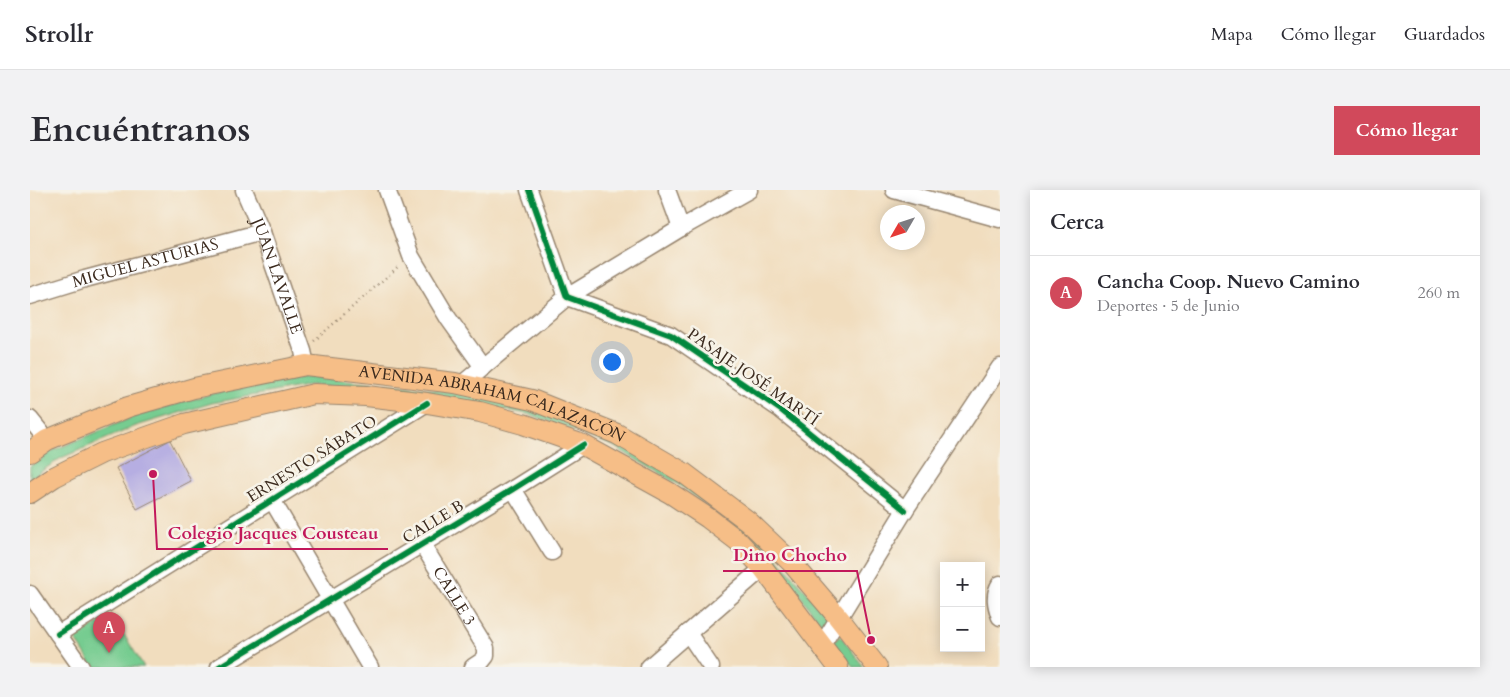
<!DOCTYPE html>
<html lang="es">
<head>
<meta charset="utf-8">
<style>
  :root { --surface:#fff; --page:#f2f2f3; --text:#2b2b33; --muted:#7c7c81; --line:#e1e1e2; --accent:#d1495b }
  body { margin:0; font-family:Cardo,serif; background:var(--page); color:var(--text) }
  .controls { position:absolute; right:15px; bottom:15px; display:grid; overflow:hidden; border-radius:0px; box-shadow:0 2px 12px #0003 }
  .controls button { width:45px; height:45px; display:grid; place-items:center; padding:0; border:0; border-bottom:1px solid var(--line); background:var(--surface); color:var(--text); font:25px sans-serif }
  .compass { position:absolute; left:850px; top:15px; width:45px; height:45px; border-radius:50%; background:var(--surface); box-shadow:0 2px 12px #0003; rotate:231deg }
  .you { position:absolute; left:581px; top:171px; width:18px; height:18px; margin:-12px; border:4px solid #fff; border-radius:50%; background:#1a73e8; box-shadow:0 0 0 8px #1a73e833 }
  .badge { display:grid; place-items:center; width:32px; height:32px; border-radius:50%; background:var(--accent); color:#fff; font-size:16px; font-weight:700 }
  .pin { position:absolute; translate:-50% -41px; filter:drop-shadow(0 1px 2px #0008) }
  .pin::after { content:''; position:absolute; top:26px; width:18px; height:15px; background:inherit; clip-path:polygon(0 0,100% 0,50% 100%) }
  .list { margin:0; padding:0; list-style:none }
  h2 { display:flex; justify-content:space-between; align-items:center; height:65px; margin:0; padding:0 20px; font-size:21px }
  h2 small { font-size:16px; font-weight:400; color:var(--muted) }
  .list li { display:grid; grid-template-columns:32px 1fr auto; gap:15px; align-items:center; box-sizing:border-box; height:75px; padding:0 20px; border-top:1px solid var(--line) }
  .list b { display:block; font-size:19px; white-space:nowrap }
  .list p { margin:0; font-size:16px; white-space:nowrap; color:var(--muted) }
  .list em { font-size:16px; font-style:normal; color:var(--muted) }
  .map { position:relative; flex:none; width:970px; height:477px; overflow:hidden; border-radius:0px }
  header { display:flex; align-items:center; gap:30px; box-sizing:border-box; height:70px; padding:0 25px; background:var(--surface); border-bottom:1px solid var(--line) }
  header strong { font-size:24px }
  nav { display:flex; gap:28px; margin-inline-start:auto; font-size:18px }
  .intro { display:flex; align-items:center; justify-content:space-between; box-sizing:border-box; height:120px; padding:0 30px }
  h1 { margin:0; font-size:35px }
  .button { padding:12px 22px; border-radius:0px; background:var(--accent); color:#fff; font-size:18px; font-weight:700 }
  main { display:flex; gap:30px; padding:0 30px }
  aside { flex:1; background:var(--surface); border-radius:0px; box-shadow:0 2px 12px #0003 }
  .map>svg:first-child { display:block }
</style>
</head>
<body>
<header>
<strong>Strollr</strong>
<nav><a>Mapa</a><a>Cómo llegar</a><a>Guardados</a></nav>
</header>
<div class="intro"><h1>Encuéntranos</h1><a class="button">Cómo llegar</a></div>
<main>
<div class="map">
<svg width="970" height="477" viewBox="0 0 970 477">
  <rect width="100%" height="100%" fill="#f7f3e8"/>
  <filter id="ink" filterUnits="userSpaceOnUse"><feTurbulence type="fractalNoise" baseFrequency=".02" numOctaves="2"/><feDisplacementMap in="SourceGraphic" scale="10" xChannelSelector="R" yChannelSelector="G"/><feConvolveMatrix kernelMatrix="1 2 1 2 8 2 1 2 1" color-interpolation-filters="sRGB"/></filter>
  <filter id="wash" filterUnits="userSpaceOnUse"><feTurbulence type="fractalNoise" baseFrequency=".0096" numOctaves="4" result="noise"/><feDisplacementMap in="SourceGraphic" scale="20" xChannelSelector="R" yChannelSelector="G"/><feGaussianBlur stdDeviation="1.12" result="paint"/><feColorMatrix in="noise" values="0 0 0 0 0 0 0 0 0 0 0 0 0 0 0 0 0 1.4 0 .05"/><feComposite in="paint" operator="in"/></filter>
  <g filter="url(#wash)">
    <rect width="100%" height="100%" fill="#f1ddbe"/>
    <!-- green -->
    <g fill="#76cc90" stroke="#587b57">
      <polygon points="279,186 435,203 504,215 587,248 717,333 800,429 793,437 753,382 711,341 651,296 583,256 502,225 434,212 281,195 182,213 106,236 31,268 0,289 0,276 24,260 103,227 180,204"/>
      <polygon points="82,425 114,477 63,477 45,448"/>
      <polygon points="810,445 834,477 823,477 803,451"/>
    </g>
    <g id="blocks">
      <!-- building -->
      <polygon fill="#b6aee2" points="140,250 161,291 107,319 86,278"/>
    </g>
  </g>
  <g filter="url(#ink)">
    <use href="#blocks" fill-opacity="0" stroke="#96846e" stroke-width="1"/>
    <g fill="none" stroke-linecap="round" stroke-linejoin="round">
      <!-- minor casing -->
      <g stroke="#96846e" stroke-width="19">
        <g id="minor">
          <path id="s1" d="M214 0 232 42 273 161 276 175"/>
          <polyline points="357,0 381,66 418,128 453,177"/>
          <polyline points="499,0 537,107 641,145 751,220 875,320"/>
          <polyline points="637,0 651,38"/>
          <polyline points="864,0 970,29"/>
          <path id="s2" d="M0 106 55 89 232 42"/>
          <polyline points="431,195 537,107 651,38 719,0"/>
          <polyline points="0,229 17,250"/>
          <polyline points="483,299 522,362"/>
          <polyline points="242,310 340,477"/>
          <path id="s3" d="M392 354 456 458V466L452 471 443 477"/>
          <path d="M970 394C963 405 966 416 970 427"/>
          <polyline points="0,404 51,477"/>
          <polyline points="658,443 681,477"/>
          <polyline points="28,444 397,213"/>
          <polyline points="792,455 875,320 970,177"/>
          <polyline points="189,477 483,299 553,255"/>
          <polyline points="619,477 733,378"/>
        </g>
      </g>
      <!-- major casing -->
      <g stroke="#96846e" stroke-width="22">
        <g id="major">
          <path id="s4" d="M0 262 17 250 98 217 164 198 276 175 425 193 502 210 587 244 654 283 718 331 761 372 808 427 847 477"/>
          <polyline points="0,303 24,287 72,263 154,234 284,204 336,206 397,213 450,222 493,234 553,255 640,303 678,328 708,351 733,378 808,477"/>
        </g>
      </g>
      <!-- path -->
      <polyline stroke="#96846e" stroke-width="2.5" stroke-dasharray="1 4" stroke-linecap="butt" points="284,151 370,75"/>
      <!-- minor -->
      <use href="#minor" stroke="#fff" stroke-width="16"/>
      <!-- major -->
      <use href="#major" stroke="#f6be87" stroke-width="20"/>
      <!-- cycleway casing -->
      <g stroke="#f7f3e8" stroke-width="9">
        <g id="cycleway">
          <polyline points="499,0 537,107 641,145 751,220 875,320"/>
          <polyline points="28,444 397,213"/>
          <polyline points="189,477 483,299 553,255"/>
        </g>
      </g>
      <!-- cycleway -->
      <use href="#cycleway" stroke="#00873e" stroke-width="6"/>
    </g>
  </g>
  <g text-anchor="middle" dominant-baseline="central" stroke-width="5" stroke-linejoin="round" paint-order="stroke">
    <!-- street labels -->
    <g font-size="16" fill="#3b2a1e" stroke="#f7f3e8">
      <text stroke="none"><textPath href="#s2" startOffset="120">MIGUEL ASTURIAS</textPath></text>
      <text stroke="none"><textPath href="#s1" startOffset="92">JUAN LAVALLE</textPath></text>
      <text transform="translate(723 187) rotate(35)">PASAJE JOSÉ MARTÍ</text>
      <text stroke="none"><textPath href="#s4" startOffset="482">AVENIDA ABRAHAM CALAZACÓN</textPath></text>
      <text transform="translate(282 269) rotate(-32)">ERNESTO SÁBATO</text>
      <text transform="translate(403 332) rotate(-31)">CALLE B</text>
      <text stroke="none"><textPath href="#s3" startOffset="61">CALLE 3</textPath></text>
    </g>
  </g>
  <!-- callouts -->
  <path fill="none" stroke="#c2185b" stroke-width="2" d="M123 284L127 359H358M841 450L827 381H693"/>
  <g fill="#c2185b" stroke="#f7f3e8" stroke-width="2">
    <circle cx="123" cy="284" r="5"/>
    <circle cx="841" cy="450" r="5"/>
  </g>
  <g font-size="18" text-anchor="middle" font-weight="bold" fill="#c2185b" stroke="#f7f3e8" stroke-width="5" stroke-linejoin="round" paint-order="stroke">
    <text x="243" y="349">Colegio Jacques Cousteau</text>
    <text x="760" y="371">Dino Chocho</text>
  </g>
</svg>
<div class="controls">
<button>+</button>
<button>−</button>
</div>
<svg class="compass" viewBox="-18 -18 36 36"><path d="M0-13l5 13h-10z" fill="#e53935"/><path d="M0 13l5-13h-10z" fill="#7c7c81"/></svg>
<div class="you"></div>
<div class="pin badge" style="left:79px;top:463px">A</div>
</div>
<aside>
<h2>Cerca<small></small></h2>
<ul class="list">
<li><span class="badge">A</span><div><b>Cancha Coop. Nuevo Camino</b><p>Deportes · 5 de Junio</p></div><em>260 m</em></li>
</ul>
</aside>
</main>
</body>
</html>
